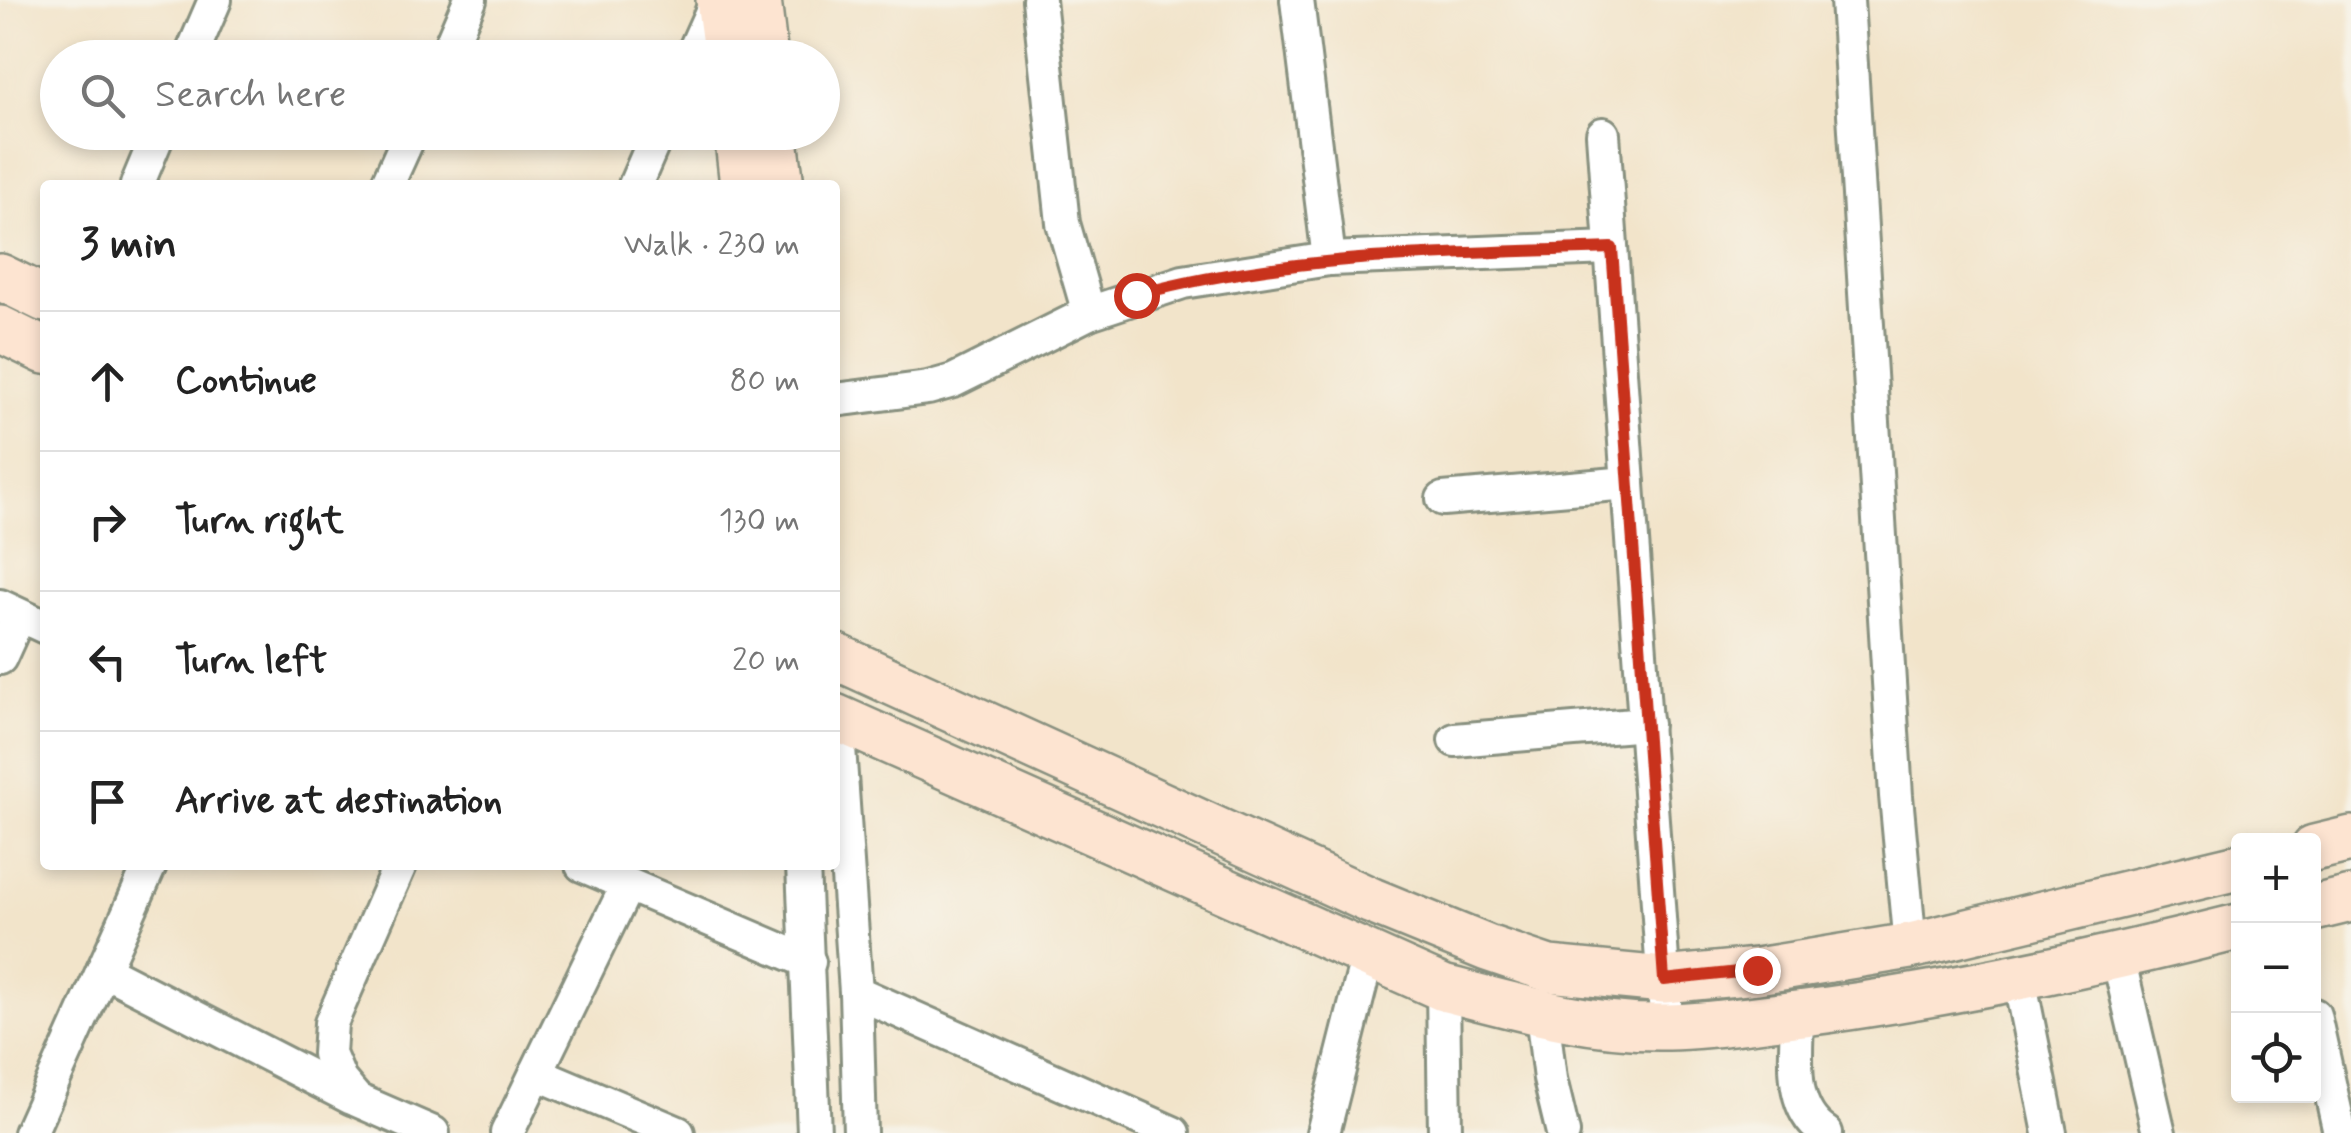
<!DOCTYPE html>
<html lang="en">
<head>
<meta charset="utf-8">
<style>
  :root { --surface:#fff; --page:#f2f2f2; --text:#222; --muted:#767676; --line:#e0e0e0 }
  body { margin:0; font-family:Mynerve,sans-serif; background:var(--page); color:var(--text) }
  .controls { position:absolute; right:30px; bottom:30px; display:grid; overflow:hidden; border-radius:10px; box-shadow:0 5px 15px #0003 }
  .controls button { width:90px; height:90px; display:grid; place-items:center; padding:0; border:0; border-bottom:2px solid var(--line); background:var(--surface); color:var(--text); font:50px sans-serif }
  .stop { position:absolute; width:30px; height:30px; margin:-22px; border:8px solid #c8321e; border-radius:50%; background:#fff }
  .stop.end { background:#c8321e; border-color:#fff; box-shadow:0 2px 10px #0008 }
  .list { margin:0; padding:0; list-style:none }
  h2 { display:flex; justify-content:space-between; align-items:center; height:130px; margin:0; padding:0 40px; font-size:42px }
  h2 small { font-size:32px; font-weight:400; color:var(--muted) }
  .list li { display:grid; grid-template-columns:65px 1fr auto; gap:30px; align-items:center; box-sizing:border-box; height:140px; padding:0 40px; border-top:2px solid var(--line) }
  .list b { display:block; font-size:38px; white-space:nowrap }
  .list em { font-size:32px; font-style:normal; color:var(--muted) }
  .icon { flex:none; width:55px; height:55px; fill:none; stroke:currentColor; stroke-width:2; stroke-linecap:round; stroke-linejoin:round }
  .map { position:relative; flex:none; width:2351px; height:1133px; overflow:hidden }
  .search { position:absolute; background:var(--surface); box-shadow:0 5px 15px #0003; left:40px; top:40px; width:800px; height:110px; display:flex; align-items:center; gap:25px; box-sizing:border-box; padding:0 35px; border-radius:55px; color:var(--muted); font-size:38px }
  .panel { position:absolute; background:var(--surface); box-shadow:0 5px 15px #0003; left:40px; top:180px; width:800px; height:690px; border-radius:10px }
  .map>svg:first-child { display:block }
</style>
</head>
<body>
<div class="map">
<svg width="2351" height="1133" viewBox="0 0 2351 1133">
  <rect width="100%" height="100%" fill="#f7f3e8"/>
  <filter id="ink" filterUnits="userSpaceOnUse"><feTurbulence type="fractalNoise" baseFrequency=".01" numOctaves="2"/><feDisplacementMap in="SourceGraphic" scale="20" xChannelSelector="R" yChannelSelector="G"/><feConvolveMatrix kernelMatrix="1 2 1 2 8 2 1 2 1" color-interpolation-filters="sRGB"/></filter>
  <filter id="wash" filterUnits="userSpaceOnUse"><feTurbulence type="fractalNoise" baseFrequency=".0048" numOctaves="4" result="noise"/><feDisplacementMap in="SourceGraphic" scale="40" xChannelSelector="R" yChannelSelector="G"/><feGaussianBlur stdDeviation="2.25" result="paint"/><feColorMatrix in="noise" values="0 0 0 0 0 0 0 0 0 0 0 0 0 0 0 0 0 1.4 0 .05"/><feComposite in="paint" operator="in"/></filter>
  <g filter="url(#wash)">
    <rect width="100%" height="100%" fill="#f2e4ca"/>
  </g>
  <g filter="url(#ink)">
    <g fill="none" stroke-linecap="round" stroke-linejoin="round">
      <!-- street casing -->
      <g stroke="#88907f" stroke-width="38">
        <g id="street">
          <polyline points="1039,0 1063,223 1089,313"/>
          <polyline points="1297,0 1329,259"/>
          <polyline points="1847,0 1896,796 1910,946"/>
          <polyline points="190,58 215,0"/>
          <polyline points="445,58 470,0"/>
          <polyline points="691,58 717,0"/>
          <polyline points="1603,134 1665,1002"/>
          <polyline points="137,185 159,132"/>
          <polyline points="387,185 411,132"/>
          <polyline points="635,185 658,132"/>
          <polyline points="835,400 928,388 953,381 1089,313 1183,282 1329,259 1611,248"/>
          <polyline points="1443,499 1628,483"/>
          <polyline points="0,606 45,627"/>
          <polyline points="0,658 19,616"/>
          <polyline points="837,718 856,992 860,1133"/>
          <polyline points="1455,740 1646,724"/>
          <polyline points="400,865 331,1023 329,1054 340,1080 357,1100 433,1133"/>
          <polyline points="582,865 809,962"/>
          <polyline points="803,865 814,1133"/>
          <polyline points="2118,957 2159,1133"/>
          <polyline points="103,970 352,1098"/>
          <polyline points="2019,978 2050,1133"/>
          <polyline points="1443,988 1445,1133"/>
          <polyline points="856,992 1173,1133"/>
          <polyline points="1542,1014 1550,1079 1563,1133"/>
          <path d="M1797 1014C1797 1054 1787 1108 1826 1133"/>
          <polyline points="2314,1015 2340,1133"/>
          <polyline points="536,1073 678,1133"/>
          <polyline points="30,1133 150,865"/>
          <polyline points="507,1133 627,886"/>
          <polyline points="1323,1133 1368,955"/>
        </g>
      </g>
      <!-- secondary casing -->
      <g stroke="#88907f" stroke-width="50">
        <g id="secondary">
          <polyline points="719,0 727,58"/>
          <polyline points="758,0 765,58"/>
          <polyline points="737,132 743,185"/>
          <polyline points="774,132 781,185"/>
          <polyline points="0,277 45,299"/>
          <polyline points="0,329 45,351"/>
          <polyline points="835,656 1372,901 1487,948 1549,969 1664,980 1757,971 1910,946 2238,867"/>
          <path d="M835 717 1443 988C1516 1007 1592 1029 1668 1027 1714 1026 1759 1018 1805 1013 1951 994 2095 963 2238 927"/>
          <polyline points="2314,848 2351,839"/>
          <polyline points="2314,908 2351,899"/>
        </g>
      </g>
      <!-- street -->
      <use href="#street" stroke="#fff" stroke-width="32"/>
      <!-- secondary -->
      <use href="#secondary" stroke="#fde4d1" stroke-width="45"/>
    </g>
  </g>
  <g fill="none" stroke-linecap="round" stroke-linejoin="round" filter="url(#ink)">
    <!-- route -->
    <path stroke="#c8321e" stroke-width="12" d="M1136 295C1290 253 1452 254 1612 248L1664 980 1757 970"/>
  </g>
</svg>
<div class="controls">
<button>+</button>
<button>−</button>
<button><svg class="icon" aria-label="locate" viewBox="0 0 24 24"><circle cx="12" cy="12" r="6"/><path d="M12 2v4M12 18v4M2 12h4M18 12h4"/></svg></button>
</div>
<div class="stop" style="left:1136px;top:295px"></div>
<div class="stop end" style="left:1757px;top:970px"></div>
<div class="search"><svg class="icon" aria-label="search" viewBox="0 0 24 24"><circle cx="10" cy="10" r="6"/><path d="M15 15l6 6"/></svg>Search here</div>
<section class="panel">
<h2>3 min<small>Walk · 230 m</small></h2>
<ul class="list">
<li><svg class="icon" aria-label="ahead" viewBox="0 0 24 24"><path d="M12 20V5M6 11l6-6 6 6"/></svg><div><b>Continue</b></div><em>80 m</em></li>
<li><svg class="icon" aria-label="right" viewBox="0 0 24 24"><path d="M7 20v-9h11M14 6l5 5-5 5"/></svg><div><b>Turn right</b></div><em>130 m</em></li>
<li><svg class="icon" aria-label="left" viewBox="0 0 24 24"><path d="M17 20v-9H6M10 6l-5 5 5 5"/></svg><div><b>Turn left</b></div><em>20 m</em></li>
<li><svg class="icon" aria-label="arrive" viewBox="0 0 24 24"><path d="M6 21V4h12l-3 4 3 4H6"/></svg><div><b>Arrive at destination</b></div></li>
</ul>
</section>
</div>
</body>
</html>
